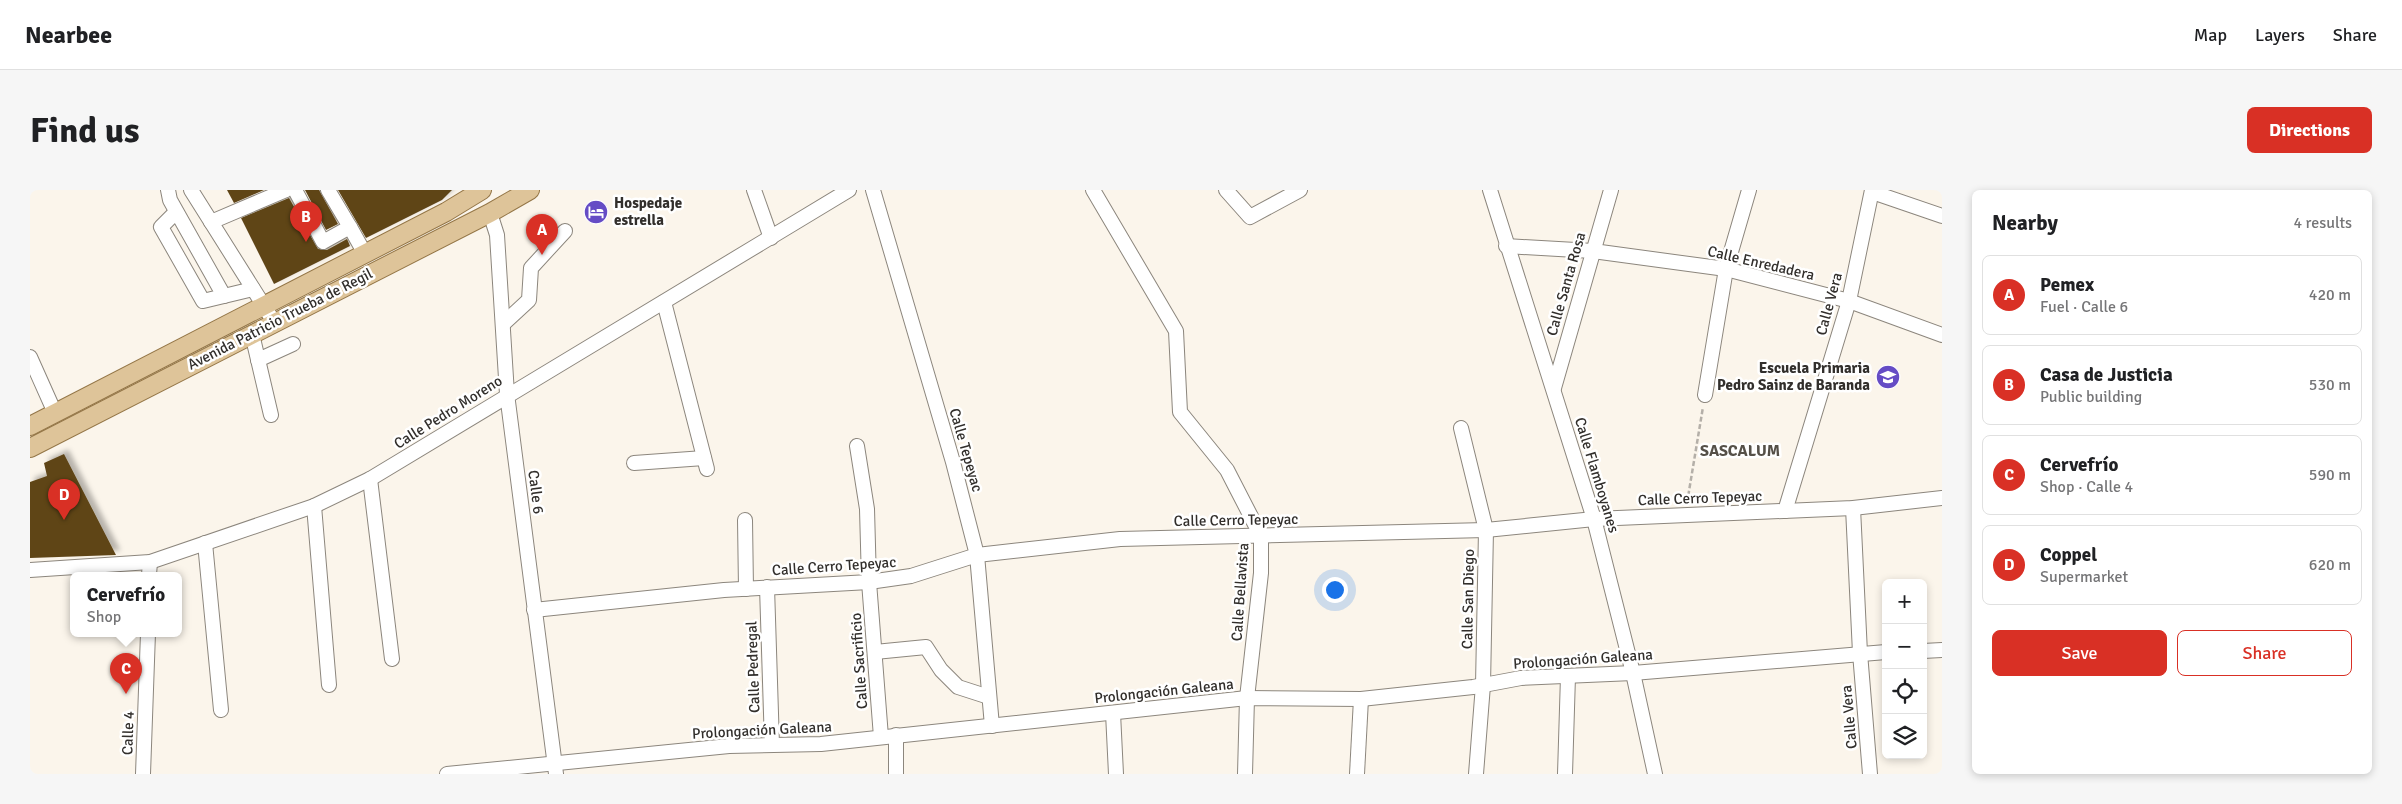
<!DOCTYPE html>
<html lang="en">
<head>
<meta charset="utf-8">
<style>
  :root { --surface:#fff; --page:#f6f6f6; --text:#202124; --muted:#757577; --line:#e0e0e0; --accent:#d93025 }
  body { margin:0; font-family:Signika,sans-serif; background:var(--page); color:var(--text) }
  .controls { position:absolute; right:15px; bottom:15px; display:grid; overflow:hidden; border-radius:8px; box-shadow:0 2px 8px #0003 }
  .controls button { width:45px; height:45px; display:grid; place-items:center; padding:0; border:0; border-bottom:1px solid var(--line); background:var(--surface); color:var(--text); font:25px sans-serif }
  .you { position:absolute; left:1304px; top:399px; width:18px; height:18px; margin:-12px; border:4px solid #fff; border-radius:50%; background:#1a73e8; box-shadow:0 0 0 8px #1a73e833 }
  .badge { display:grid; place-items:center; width:32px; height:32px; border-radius:50%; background:var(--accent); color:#fff; font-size:16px; font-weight:700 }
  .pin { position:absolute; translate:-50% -41px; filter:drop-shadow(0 1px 2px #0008) }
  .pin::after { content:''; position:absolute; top:26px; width:18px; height:15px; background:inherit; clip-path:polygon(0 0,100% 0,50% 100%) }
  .popup { position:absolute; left:40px; top:382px; width:112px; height:65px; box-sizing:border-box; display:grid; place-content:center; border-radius:8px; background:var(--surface); filter:drop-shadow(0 1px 4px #0005); font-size:16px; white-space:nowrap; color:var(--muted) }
  .popup b { font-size:19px; color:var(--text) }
  .popup::after { content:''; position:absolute; left:50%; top:100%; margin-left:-10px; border:10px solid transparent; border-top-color:var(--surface) }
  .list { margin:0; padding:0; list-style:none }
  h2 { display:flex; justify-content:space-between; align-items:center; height:65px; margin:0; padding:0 20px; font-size:21px }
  h2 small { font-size:16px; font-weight:400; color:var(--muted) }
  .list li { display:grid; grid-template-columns:32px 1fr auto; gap:15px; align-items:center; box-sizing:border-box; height:80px; margin:0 10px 10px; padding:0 10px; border:1px solid var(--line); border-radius:8px }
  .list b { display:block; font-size:19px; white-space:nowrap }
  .list p { margin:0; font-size:16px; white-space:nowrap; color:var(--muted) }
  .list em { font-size:16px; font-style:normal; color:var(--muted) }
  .actions { display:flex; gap:10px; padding:15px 20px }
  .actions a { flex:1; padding:11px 0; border:1px solid var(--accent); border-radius:8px; text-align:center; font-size:18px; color:var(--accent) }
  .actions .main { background:var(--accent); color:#fff }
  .icon { flex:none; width:28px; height:28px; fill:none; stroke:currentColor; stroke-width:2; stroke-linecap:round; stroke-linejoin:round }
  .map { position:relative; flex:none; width:1912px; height:584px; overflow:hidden; border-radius:8px }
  header { display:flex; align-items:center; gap:30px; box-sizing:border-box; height:70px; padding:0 25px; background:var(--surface); border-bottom:1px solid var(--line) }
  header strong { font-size:24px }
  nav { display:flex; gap:28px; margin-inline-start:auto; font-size:18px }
  .intro { display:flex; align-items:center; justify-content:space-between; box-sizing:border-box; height:120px; padding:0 30px }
  h1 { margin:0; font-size:35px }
  .button { padding:12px 22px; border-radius:8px; background:var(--accent); color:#fff; font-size:18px; font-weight:700 }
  main { display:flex; gap:30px; padding:0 30px }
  aside { flex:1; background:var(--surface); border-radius:8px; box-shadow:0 2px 8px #0003 }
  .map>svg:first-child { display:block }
</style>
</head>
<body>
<header>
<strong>Nearbee</strong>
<nav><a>Map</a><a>Layers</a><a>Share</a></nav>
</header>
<div class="intro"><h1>Find us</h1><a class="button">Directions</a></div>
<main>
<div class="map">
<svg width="1912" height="584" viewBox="0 0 1912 584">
  <defs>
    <filter id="shadow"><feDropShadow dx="4.5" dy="-4.5" stdDeviation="2.5" flood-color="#0004"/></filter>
  </defs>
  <rect width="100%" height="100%" fill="#fbf5eb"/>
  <!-- building -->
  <g fill="#5f4518" filter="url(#shadow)">
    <polygon points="197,0 234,0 204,13"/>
    <polygon points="275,0 289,0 308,34 296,40"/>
    <polygon points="308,0 422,0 412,10 336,48"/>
    <polygon points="259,8 288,59 297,60 317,49 320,56 244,94 211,28"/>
    <polygon points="34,264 86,365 0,368 0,292 17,286 14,273"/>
  </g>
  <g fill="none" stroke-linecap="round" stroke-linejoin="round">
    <!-- minor casing -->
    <g stroke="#8c867d" stroke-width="16">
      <g id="minor">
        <polyline points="138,0 140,10 194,106"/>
        <polyline points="161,0 244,132"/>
        <polyline points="265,0 293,52 320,37 298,0"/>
        <polyline points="724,0 741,48"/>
        <polyline points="843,0 923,272 947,365 962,536"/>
        <polyline points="1063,0 1146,141 1150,222 1197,280 1231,346 1231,383 1217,508 1215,584"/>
        <polyline points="1196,0 1220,27 1270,0"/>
        <polyline points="1460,0 1564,329 1603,483 1625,584"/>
        <polyline points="1842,2 1912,26"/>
        <polyline points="146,22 131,37 173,111 223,99"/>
        <polyline points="460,23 467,45 477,204 526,584"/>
        <polyline points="181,32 256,0"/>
        <polyline points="320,37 335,64"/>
        <polyline points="1476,56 1563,61 1696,79 1819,111 1912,145"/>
        <polyline points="634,112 677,279"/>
        <polyline points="473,134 499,110 501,78 535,41"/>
        <polyline points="222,144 241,225"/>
        <polyline points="0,167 25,223"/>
        <polyline points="228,170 263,154"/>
        <polyline points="1524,198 1581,0"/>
        <polyline points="1675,205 1696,79 1719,0"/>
        <polyline points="1431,238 1456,340 1453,495 1446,584"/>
        <polyline points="827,256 837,319 839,392 851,547"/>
        <polyline points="604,273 674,268"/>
        <polyline points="340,289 362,469"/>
        <polyline points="284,316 299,495"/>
        <polyline points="1823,318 1830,463 1840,584"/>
        <polyline points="1755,321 1819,111 1842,0"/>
        <polyline points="715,330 716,399"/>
        <polyline points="175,353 191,520"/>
        <polyline points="0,380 120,372 284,316 340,289 819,0"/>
        <polyline points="119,385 120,372"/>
        <polyline points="737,397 742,555"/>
        <polyline points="504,420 694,400 839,392 881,386 947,365 1090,349 1456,340 1564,329 1823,318 1912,308"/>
        <polyline points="1893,461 1912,460"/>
        <polyline points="845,462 896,457 911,480 928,497 959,507"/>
        <polyline points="1083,523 1086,584"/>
        <polyline points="866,545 866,584"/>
        <polyline points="113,584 118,443"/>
        <polyline points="417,584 699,556 791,554 1217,508 1331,509 1443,497 1491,488 1603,483 1856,462"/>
        <polyline points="1327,584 1331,509"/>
        <polyline points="1535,584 1538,486"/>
      </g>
    </g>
    <!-- major casing -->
    <g stroke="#947647" stroke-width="20">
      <g id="major">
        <polyline points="0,236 416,22 452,0"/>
        <polyline points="0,258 460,23 500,0"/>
      </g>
    </g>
    <!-- path -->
    <polyline stroke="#b4afa8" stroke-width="2.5" stroke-dasharray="5 2.5" stroke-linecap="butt" points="1657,313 1673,217"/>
    <!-- minor -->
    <use href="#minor" stroke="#fff" stroke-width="14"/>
    <!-- major -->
    <use href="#major" stroke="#dec499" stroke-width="18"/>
  </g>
  <!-- icons -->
  <defs>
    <g id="hotel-disc" transform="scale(1.25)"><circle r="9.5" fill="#654cc5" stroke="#fff"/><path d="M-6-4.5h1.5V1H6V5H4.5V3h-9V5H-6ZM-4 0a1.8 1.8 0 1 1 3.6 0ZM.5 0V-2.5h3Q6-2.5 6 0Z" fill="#fff"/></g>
    <g id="school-disc" transform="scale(1.25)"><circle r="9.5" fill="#654cc5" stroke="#fff"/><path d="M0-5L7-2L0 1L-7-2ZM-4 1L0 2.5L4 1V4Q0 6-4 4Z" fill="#fff"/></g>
  </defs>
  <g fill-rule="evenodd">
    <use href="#hotel-disc" x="566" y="22"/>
    <use href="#school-disc" x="1858" y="187"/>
  </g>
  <g text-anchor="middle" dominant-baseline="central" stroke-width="5" stroke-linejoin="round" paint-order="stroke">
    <!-- poi labels -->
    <g font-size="15" font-weight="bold" fill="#322f2c" stroke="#fff" text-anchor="start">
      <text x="584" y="13">Hospedaje<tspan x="584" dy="17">estrella</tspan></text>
      <text x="1840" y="178" text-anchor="end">Escuela Primaria<tspan x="1840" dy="17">Pedro Sainz de Baranda</tspan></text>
    </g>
    <!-- street labels -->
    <g font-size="15" fill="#322f2c" stroke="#fff">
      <text transform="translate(1731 73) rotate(13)">Calle Enredadera</text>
      <text transform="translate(1536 94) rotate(-74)">Calle Santa Rosa</text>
      <text transform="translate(1799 114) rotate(-75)">Calle Vera</text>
      <text transform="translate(250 129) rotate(-27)">Avenida Patricio Trueba de Regil</text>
      <text transform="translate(418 222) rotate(-32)">Calle Pedro Moreno</text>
      <text transform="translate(936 260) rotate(74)">Calle Tepeyac</text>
      <text transform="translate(1567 285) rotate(73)">Calle Flamboyanes</text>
      <text transform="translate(506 302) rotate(83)">Calle 6</text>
      <text transform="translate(1670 308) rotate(-2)">Calle Cerro Tepeyac</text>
      <text transform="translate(1206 330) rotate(-1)">Calle Cerro Tepeyac</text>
      <text transform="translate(804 376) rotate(-4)">Calle Cerro Tepeyac</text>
      <text transform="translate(1210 402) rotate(-86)">Calle Bellavista</text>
      <text transform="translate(1438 409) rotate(-89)">Calle San Diego</text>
      <text transform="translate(1553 469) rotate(-4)">Prolongación Galeana</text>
      <text transform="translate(829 471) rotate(-94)">Calle Sacrificio</text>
      <text transform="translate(723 477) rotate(-92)">Calle Pedregal</text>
      <text transform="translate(1134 501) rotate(-6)">Prolongación Galeana</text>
      <text transform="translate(1819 527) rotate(-95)">Calle Vera</text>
      <text transform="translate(732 540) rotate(-3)">Prolongación Galeana</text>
      <text transform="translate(98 543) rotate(-88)">Calle 4</text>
    </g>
    <!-- neighbourhood labels -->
    <g font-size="16" font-weight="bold" fill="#555048" stroke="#fff">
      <text x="1710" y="261">SASCALUM</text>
    </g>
  </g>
</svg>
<div class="controls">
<button>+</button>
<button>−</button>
<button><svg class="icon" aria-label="locate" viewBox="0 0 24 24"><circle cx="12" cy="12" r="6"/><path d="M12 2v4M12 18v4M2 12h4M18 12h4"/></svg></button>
<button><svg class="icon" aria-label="layers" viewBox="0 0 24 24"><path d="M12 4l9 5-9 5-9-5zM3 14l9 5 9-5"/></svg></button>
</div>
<div class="you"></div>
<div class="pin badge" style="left:512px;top:65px">A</div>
<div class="pin badge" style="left:276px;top:52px">B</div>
<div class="pin badge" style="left:96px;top:504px">C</div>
<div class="popup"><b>Cervefrío</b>Shop</div>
<div class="pin badge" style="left:34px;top:330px">D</div>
</div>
<aside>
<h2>Nearby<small>4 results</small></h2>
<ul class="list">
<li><span class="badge">A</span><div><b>Pemex</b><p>Fuel · Calle 6</p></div><em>420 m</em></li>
<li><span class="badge">B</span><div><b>Casa de Justicia</b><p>Public building</p></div><em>530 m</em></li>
<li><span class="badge">C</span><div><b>Cervefrío</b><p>Shop · Calle 4</p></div><em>590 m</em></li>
<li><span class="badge">D</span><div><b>Coppel</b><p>Supermarket</p></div><em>620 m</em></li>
</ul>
<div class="actions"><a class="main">Save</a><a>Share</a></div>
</aside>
</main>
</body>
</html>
